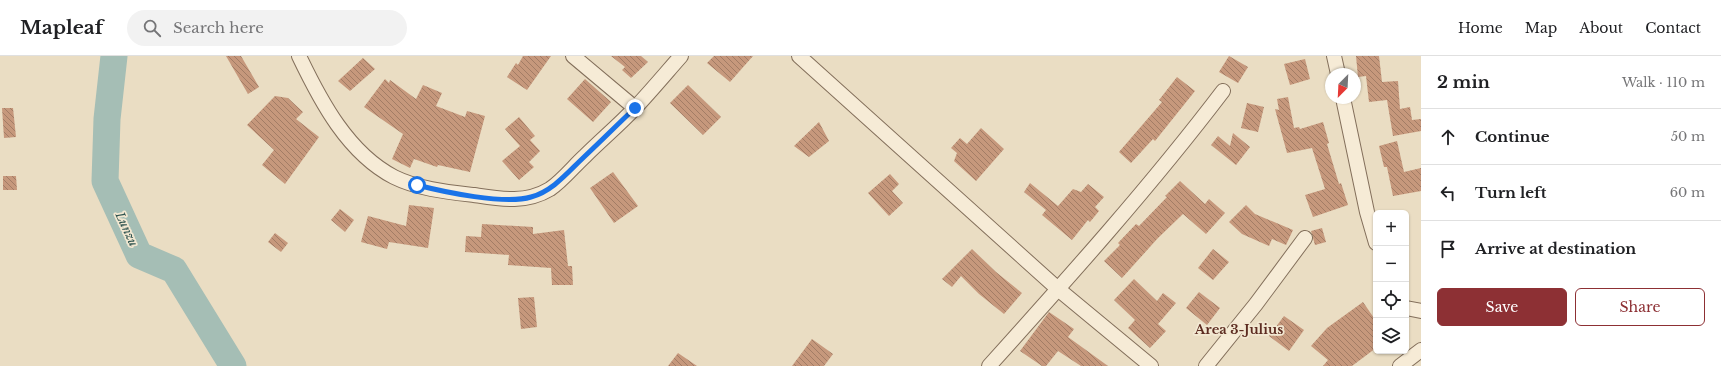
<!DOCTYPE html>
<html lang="en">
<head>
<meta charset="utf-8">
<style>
  :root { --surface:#fff; --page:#f2f2f2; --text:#202124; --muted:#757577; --line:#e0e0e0; --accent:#8d3034 }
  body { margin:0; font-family:"Libre Baskerville",serif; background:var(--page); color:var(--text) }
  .controls { position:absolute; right:12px; bottom:12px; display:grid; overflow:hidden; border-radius:6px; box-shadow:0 1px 3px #0004 }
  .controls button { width:36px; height:36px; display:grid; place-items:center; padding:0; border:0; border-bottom:1px solid var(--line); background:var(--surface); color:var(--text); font:20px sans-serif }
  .compass { position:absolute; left:1325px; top:12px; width:36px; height:36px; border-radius:50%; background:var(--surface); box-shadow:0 1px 3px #0004; rotate:204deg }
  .stop { position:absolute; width:12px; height:12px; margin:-9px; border:3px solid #1a73e8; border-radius:50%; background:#fff }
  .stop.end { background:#1a73e8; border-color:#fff; box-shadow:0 1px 4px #0008 }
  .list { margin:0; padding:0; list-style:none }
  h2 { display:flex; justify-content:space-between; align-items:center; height:52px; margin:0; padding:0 16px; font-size:17px }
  h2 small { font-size:13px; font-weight:400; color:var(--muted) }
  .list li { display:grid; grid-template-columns:26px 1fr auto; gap:12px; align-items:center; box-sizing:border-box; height:56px; padding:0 16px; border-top:1px solid var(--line) }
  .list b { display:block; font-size:15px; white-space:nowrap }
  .list em { font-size:13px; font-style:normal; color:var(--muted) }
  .actions { display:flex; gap:8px; padding:12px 16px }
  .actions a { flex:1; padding:9px 0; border:1px solid var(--accent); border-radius:6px; text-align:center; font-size:14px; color:var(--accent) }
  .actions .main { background:var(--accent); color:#fff }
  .icon { flex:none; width:22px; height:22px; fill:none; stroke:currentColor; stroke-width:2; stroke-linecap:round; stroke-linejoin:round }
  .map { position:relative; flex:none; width:1421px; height:310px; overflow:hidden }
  header { display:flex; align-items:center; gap:24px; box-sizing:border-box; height:56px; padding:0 20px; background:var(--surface); border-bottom:1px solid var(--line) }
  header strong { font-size:19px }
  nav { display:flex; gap:22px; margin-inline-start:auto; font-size:14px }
  .search { width:280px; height:36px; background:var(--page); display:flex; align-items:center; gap:10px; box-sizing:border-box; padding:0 14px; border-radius:22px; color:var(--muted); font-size:15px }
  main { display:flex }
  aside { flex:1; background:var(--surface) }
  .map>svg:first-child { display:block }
</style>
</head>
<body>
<header>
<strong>Mapleaf</strong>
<div class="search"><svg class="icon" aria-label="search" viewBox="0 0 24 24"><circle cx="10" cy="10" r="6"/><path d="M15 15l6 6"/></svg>Search here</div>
<nav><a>Home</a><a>Map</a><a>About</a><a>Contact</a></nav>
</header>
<main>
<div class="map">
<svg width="1421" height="310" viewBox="0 0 1421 310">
  <defs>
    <pattern id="building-back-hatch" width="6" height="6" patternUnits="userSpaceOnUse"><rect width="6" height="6" fill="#c6987c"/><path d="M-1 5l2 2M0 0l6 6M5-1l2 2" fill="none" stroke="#a27c65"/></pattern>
  </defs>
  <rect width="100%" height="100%" fill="#eaddc3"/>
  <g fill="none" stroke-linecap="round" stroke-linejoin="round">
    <!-- river -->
    <polyline stroke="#a5beb5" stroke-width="27" points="114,0 107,63 105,125 139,199 174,214 233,310"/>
  </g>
  <!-- building -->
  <g fill="url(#building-back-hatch)">
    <polygon points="226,0 241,0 259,31 248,38"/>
    <polygon points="523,0 551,0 527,34 507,21 516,7 518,9"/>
    <polygon points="611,0 641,0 648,6 631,22 622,14 625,11"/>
    <polygon points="714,0 753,0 730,26 707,7"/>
    <polygon points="1229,0 1248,11 1238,27 1219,16"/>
    <polygon points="1356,0 1379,0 1382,26 1398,25 1400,53 1410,51 1412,64 1421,63 1421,75 1393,80 1387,44 1369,46 1366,20 1358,21"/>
    <polygon points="363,2 375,13 350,35 338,25"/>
    <polygon points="1305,3 1310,23 1290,29 1284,8"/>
    <polygon points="1177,21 1195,35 1155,85 1153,83 1131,107 1119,96 1162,46 1159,44"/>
    <polygon points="385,23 389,27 390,24 416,43 423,29 442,37 436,50 465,61 467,55 485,60 470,116 438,109 437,111 414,103 410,112 392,103 403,78 364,51"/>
    <polygon points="585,23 611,46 593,66 567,43"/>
    <polygon points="688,29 721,61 703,79 670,47"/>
    <polygon points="275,40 288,42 303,56 296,63 319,81 285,128 262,109 274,94 247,69"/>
    <polygon points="1288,41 1294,72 1299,71 1300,73 1323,66 1329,87 1327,88 1339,128 1341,127 1348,149 1313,161 1305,139 1325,133 1312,92 1287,97 1275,53 1279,54 1277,43"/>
    <polygon points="1247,47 1264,51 1258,76 1241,72"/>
    <polygon points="2,52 13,52 16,81 4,82"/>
    <polygon points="519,61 535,80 530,84 540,95 529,106 534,111 519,124 502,105 520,90 505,73"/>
    <polygon points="819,66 829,85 809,101 794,90"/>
    <polygon points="981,72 1004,93 976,125 954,105 957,97 951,92 960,82 967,88"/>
    <polygon points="1233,77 1250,91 1236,109 1211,89 1218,80 1230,90"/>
    <polygon points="1397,85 1404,116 1421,112 1421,135 1393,140 1387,111 1384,111 1379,90"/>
    <polygon points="613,116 638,150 614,167 590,132"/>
    <polygon points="890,118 899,128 892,135 903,147 889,160 868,137"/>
    <polygon points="3,120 16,120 17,134 3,134"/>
    <polygon points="1180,125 1205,148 1209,143 1225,157 1206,178 1183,158 1158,182 1122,222 1104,205 1120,189 1118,187 1136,168 1139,170 1167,141 1165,140"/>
    <polygon points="1030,127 1058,150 1073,133 1081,136 1088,128 1104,141 1095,151 1099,155 1090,166 1088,164 1072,184 1042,159 1046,154 1024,136"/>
    <polygon points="409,149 434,152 428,192 389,186 387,193 361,186 368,160 406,170"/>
    <polygon points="1246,149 1255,158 1293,174 1286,189 1272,183 1269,190 1242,178 1229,166"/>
    <polygon points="340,153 354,164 345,176 331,164"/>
    <polygon points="482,168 533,171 533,178 564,174 568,210 572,210 573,229 552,229 551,212 508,209 509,199 465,196 466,180 481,181"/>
    <polygon points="1322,172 1326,186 1315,189 1311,175"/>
    <polygon points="275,177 288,187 281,196 268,186"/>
    <polygon points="972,193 996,216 1022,237 1004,258 979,238 961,220 952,231 942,223"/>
    <polygon points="1213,193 1229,206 1213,224 1198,212"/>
    <polygon points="1134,223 1157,245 1163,237 1176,247 1158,268 1166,275 1150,292 1128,272 1135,264 1114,244"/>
    <polygon points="1199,236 1220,252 1207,269 1186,252"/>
    <polygon points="534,241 537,271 521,273 518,242"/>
    <polygon points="1363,246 1376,265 1376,292 1352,310 1323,310 1328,304 1311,290 1327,272"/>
    <polygon points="1049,256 1074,273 1068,281 1108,310 1081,310 1058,295 1046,310 1042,310 1020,295"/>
    <polygon points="1284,260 1304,274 1289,295 1269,280"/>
    <polygon points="812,283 833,298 824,310 792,310"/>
    <polygon points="678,297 697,310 668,310"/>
  </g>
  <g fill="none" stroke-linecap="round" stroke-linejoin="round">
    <!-- street casing -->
    <g stroke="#836f5b" stroke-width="16">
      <g id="street">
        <path d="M299 0C321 46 348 97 394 121 418 133 448 136 474 139 500 143 525 148 550 133 562 125 574 110 585 100 601 84 619 69 635 52 651 35 666 17 681 0"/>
        <polyline points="573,0 635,52"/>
        <polyline points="799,0 1058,233 1151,310"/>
        <polyline points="1334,0 1338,18"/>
        <polyline points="1343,42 1367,156 1376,187"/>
        <polyline points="1406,252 1421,255"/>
        <path d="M989 310C1070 220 1150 131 1223 35"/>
        <polyline points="1206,310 1256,248 1305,182"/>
        <polyline points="1400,310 1421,294"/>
      </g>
    </g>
    <!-- street -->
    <use href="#street" stroke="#f6ebd6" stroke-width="14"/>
  </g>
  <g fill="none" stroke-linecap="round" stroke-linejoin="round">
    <!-- route -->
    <path stroke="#1a73e8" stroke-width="5" d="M417 129C444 136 505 149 531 141 553 135 568 116 584 101 601 85 618 68 635 52"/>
  </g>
  <g text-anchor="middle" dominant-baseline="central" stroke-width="3.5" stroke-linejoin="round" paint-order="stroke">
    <!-- water labels -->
    <g font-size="12" font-style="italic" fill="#2f534f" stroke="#f2e8d2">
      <text transform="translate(127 173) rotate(65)">Lunzu</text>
    </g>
    <!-- quarter labels -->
    <g font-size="13" font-weight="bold" fill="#5d2c21" stroke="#f2e8d2">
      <text x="1239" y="273">Area 3-Julius</text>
    </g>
  </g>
</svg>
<div class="controls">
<button>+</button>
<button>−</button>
<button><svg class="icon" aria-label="locate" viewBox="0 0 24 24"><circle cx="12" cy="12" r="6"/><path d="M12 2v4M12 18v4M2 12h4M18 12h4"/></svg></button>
<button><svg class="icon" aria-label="layers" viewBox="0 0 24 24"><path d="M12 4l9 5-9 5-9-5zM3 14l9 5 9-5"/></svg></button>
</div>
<svg class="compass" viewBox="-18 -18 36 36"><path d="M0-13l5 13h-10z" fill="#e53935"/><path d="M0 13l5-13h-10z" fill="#757577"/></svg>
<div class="stop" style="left:417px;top:129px"></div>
<div class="stop end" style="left:635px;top:52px"></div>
</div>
<aside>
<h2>2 min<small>Walk · 110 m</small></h2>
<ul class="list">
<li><svg class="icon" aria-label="ahead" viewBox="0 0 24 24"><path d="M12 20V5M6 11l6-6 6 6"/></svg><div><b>Continue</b></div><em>50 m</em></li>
<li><svg class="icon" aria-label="left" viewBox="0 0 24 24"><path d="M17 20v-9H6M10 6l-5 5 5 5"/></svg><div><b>Turn left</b></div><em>60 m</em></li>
<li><svg class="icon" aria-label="arrive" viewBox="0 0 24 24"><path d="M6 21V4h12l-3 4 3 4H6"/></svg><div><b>Arrive at destination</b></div></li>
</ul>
<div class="actions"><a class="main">Save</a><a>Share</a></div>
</aside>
</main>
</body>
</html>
